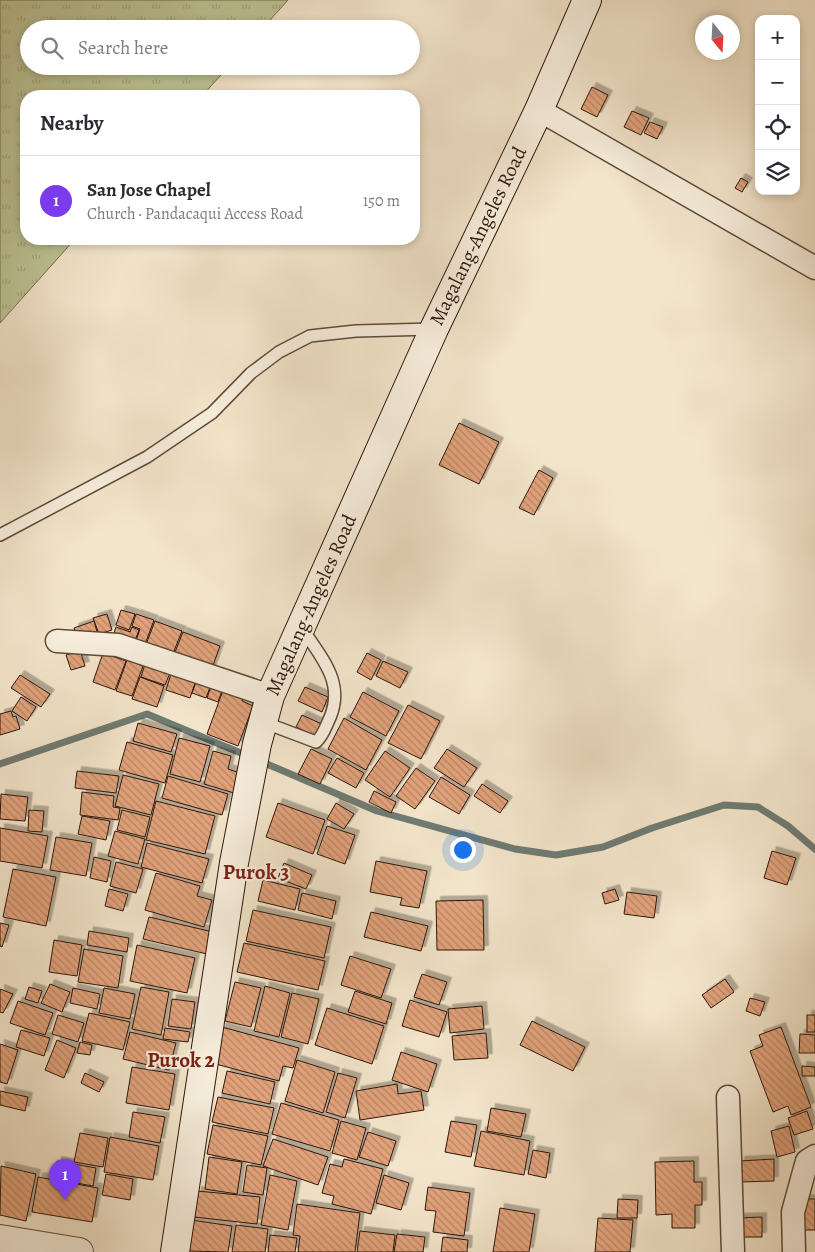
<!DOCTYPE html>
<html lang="en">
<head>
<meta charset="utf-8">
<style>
  :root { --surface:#fff; --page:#f7f7f7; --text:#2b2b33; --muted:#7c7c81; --line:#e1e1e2; --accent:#7c3aed }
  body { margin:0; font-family:Alegreya,serif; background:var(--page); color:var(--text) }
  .controls { position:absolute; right:15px; top:15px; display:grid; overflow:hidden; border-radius:10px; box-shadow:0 2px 8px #0003 }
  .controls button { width:45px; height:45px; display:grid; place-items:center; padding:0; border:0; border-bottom:1px solid var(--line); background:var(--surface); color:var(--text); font:25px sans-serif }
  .compass { position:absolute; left:695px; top:15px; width:45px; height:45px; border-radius:50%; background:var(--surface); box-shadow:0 2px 8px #0003; rotate:162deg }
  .you { position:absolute; left:462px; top:849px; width:18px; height:18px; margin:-12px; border:4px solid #fff; border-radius:50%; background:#1a73e8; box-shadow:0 0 0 8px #1a73e833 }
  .badge { display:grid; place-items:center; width:32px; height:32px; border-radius:50%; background:var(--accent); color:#fff; font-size:16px; font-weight:700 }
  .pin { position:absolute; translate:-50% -41px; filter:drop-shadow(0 1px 2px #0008) }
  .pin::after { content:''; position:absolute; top:26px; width:18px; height:15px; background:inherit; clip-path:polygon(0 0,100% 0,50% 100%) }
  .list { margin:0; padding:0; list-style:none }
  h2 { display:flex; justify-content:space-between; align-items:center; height:65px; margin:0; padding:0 20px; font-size:21px }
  h2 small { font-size:16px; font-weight:400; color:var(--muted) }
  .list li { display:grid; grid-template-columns:32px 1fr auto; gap:15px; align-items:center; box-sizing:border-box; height:90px; padding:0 20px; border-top:1px solid var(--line) }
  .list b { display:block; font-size:19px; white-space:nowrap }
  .list p { margin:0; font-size:16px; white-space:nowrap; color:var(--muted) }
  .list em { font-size:16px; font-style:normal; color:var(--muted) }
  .icon { flex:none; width:28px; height:28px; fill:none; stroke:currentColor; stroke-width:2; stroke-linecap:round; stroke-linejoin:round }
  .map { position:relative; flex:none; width:815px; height:1252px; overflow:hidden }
  .search { position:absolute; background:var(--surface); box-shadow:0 2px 8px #0003; left:20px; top:20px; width:400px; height:55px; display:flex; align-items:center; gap:12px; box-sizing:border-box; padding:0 18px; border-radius:28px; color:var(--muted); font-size:19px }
  .panel { position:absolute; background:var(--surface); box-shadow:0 2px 8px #0003; left:20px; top:90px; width:400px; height:155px; border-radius:20px }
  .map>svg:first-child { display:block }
</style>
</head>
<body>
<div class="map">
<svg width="815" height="1252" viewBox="0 0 815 1252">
  <defs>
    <pattern id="grass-tufts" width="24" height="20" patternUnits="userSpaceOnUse" patternTransform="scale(1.25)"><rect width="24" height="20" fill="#bdc496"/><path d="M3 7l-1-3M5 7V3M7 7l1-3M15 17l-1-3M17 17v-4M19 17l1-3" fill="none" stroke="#a3a880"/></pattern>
    <pattern id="building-back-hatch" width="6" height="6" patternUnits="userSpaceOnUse" patternTransform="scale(1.25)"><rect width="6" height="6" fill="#e2a37c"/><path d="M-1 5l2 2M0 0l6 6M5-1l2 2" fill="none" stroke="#b88464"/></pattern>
    <filter id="shadow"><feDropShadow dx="4.5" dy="-4.5" stdDeviation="0" flood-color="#0004"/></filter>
  </defs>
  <rect width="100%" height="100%" fill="#f3e5cb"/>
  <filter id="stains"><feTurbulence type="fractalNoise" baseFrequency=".004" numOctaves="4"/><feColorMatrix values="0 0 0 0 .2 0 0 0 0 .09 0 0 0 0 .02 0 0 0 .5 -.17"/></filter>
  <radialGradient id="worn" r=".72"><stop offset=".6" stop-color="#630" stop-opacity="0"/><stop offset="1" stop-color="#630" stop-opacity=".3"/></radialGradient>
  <!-- grass -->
  <polygon fill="url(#grass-tufts)" stroke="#756d50" points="0,0 288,0 262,29 29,29 29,66 229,66 202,96 26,96 26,239 75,239 0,323"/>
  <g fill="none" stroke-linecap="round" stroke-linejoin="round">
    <!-- stream -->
    <g stroke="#6f7b73" stroke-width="7">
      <polyline points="260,761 377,811 515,849 556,855 603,847 652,828 724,805 758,807 788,826 815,849"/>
      <polyline points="0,764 147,714 248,756"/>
    </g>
  </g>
  <!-- building -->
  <g fill="url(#building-back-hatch)" stroke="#2d160b" filter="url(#shadow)">
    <polygon points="592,87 608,95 597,117 581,109"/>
    <polygon points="632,111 649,118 641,135 624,127"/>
    <polygon points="650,122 663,127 657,139 644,133"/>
    <polygon points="741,178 748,182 742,192 735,188"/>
    <polygon points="459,423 499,442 479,484 439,465"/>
    <polygon points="539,470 553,478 534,515 519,508"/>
    <polygon points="121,610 135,614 129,630 116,625"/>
    <polygon points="107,614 112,630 99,634 93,618"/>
    <polygon points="136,614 154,620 144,647 135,644 140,629 132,626"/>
    <polygon points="94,621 98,635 78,639 74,628"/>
    <polygon points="155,621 182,631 172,656 145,647"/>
    <polygon points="116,627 130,632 132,627 139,630 133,646 112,639"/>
    <polygon points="183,632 220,646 211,671 173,657"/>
    <polygon points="80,650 85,666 71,670 66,655"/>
    <polygon points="103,653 126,661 115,690 93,682"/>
    <polygon points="367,653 381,660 371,680 357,672"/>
    <polygon points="127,660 143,666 132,696 116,691"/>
    <polygon points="383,661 408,672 400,688 376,676"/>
    <polygon points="145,664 170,673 165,685 141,677"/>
    <polygon points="171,674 195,683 190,698 166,690"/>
    <polygon points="20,675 50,694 41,707 11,688"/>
    <polygon points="140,677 164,686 157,707 132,699"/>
    <polygon points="198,677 212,682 206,698 192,693"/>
    <polygon points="213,681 224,685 218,702 207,698"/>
    <polygon points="225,685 245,692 242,701 253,706 238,746 207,734"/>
    <polygon points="305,687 328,697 322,712 298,701"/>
    <polygon points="363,692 399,711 386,736 350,717"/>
    <polygon points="21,697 36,707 27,721 12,711"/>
    <polygon points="408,705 440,721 421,759 388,743"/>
    <polygon points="11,711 13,717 16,716 20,729 0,735 0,714"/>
    <polygon points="302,715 324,725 317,737 296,727"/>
    <polygon points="344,718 382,740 366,770 328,749"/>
    <polygon points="138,723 177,734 171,752 133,741"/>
    <polygon points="179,738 210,746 200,782 170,774"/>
    <polygon points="127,742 173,755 165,783 119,770"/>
    <polygon points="311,749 332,759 320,784 298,774"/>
    <polygon points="447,749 477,768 464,787 434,768"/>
    <polygon points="213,751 231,756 228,769 240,773 234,793 204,784"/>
    <polygon points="385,751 410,768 390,797 365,780"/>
    <polygon points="337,758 364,773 356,788 328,773"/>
    <polygon points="416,768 435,781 415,809 396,796"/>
    <polygon points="77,771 119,776 116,793 75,788"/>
    <polygon points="123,775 159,784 151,815 115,806"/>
    <polygon points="168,776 228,794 222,815 162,798"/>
    <polygon points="441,777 470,795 459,814 429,797"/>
    <polygon points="482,784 508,801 500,813 474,796"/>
    <polygon points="374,791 396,802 391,813 369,802"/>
    <polygon points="82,792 114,796 113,807 120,808 118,820 80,815"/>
    <polygon points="1,794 28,797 25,821 0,819"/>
    <polygon points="156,801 215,816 205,854 146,840"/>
    <polygon points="278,803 325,820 313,854 266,837"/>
    <polygon points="336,803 354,814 344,829 327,819"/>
    <polygon points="29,810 44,811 42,832 28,831"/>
    <polygon points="122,810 150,817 145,837 117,830"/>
    <polygon points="82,816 110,821 106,840 78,834"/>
    <polygon points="327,826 355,835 345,864 317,854"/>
    <polygon points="0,828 48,836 42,868 0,861"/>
    <polygon points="115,831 145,839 138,864 108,856"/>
    <polygon points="56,837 92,843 86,876 50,870"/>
    <polygon points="147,843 209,859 202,883 141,867"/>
    <polygon points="772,851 796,858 787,885 764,878"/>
    <polygon points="94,857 111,861 107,882 90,878"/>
    <polygon points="376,861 427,871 419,908 400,905 402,898 370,892"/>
    <polygon points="116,862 143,869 136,893 110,886"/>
    <polygon points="284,863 312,875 306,889 278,878"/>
    <polygon points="13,869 56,877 46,926 3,917"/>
    <polygon points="156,873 200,886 197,896 212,900 204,927 145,910"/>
    <polygon points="263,880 300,889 295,910 258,901"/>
    <polygon points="109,889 128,894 123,911 105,906"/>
    <polygon points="615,889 619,900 605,904 602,893"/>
    <polygon points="627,892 657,896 654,918 624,914"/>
    <polygon points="302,893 336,901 332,919 298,910"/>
    <polygon points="483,900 484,950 437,950 436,901"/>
    <polygon points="253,910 331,927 324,958 246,941"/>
    <polygon points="371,912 428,926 421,951 364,937"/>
    <polygon points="149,917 213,932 207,954 143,939"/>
    <polygon points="0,923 9,925 2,947 0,946"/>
    <polygon points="89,931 129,938 127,952 87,945"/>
    <polygon points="54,940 82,945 77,976 49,972"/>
    <polygon points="244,943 325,961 318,990 237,972"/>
    <polygon points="137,945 195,958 187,993 130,981"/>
    <polygon points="84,949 123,956 118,988 78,982"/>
    <polygon points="350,956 391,969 381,998 341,985"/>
    <polygon points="422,974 447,982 439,1005 414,997"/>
    <polygon points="725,979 734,992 711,1008 702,995"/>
    <polygon points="235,982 261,988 251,1027 225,1021"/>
    <polygon points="50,984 70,992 62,1012 41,1003"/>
    <polygon points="265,986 290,993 279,1037 254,1031"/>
    <polygon points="29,987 42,991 38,1003 25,999"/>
    <polygon points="141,987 169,992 161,1035 132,1029"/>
    <polygon points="73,988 100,994 97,1009 70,1003"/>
    <polygon points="104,988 135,994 130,1019 99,1013"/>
    <polygon points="0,989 13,994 3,1013 0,1012"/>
    <polygon points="355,991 392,1003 386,1024 348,1012"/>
    <polygon points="292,993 319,999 308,1044 281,1037"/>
    <polygon points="750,998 765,1002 760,1016 746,1011"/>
    <polygon points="172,999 195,1002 191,1029 168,1026"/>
    <polygon points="410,1000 447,1012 439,1037 402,1026"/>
    <polygon points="18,1001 53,1013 45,1035 10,1023"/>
    <polygon points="482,1006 484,1029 450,1033 448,1009"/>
    <polygon points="327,1008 384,1026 372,1064 315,1045"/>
    <polygon points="89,1013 130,1022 123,1050 82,1041"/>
    <polygon points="58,1015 84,1023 78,1042 52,1034"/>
    <rect x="807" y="1015" width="8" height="17"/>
    <polygon points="532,1021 585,1047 573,1071 520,1045"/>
    <polygon points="222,1027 299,1048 293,1068 283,1066 279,1081 212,1063"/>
    <polygon points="781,1027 811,1107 791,1115 788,1106 773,1112 750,1051 763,1046 759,1035"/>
    <polygon points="165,1028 190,1032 188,1042 163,1039"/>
    <polygon points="21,1030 50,1038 44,1056 16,1047"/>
    <polygon points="130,1032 176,1043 169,1070 123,1059"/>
    <polygon points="486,1033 488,1058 454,1060 452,1036"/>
    <polygon points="800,1034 815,1035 815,1053 799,1053"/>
    <polygon points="57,1040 76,1048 64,1078 45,1070"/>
    <polygon points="80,1042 92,1045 90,1055 77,1053"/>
    <polygon points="0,1044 18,1050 7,1084 0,1082"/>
    <polygon points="401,1052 437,1064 428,1092 392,1080"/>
    <polygon points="297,1060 335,1072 323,1113 285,1101"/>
    <polygon points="802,1066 815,1067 815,1076 802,1076"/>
    <polygon points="132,1067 175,1074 169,1110 126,1103"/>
    <polygon points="227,1071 275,1082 270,1104 222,1093"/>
    <polygon points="85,1073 104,1082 99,1092 81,1083"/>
    <polygon points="338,1073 357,1078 345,1118 326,1112"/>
    <polygon points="397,1084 398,1094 421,1091 424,1110 360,1120 356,1091"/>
    <polygon points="0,1091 28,1097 25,1111 0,1105"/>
    <polygon points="218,1097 274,1108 268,1134 212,1122"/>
    <polygon points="281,1103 339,1120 330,1151 272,1134"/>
    <polygon points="491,1108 526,1114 521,1137 487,1131"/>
    <polygon points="807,1111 813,1129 794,1135 788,1118"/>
    <polygon points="133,1112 165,1117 160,1143 129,1137"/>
    <polygon points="341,1121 366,1128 357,1160 332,1153"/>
    <polygon points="451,1121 477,1125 471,1157 445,1152"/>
    <polygon points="213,1125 268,1136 261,1165 207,1154"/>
    <polygon points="789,1126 795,1152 777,1157 771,1131"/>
    <polygon points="481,1131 530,1141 524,1175 474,1166"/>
    <polygon points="368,1132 396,1141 388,1166 359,1157"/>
    <polygon points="80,1133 108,1138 103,1167 74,1162"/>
    <polygon points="110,1137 159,1146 153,1180 104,1172"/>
    <polygon points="273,1139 328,1157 318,1185 263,1166"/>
    <polygon points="533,1150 550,1153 546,1178 528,1174"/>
    <polygon points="209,1157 242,1162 237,1194 205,1189"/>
    <polygon points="344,1159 383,1169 371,1214 332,1204 334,1196 322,1193 330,1164 342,1167"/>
    <polygon points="774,1159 774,1181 740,1182 740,1161"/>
    <polygon points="57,1161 96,1168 93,1186 54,1179"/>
    <polygon points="694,1161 694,1182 702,1182 702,1205 695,1205 695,1228 672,1228 672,1214 656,1215 655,1162"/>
    <polygon points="247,1165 267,1168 263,1195 243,1192"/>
    <polygon points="1,1166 36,1174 26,1221 0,1215"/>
    <polygon points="106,1174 133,1179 130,1200 102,1195"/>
    <polygon points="270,1175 297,1181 288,1230 261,1225"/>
    <polygon points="384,1175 409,1183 401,1210 376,1203"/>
    <polygon points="38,1177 98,1188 92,1222 32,1212"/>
    <polygon points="428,1187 470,1193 464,1236 433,1232 436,1211 425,1210"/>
    <polygon points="197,1191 260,1197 257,1224 194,1217"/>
    <polygon points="618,1199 638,1200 637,1218 617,1218"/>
    <rect x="799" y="1199" width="16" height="31"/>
    <polygon points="297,1204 360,1213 355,1252 298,1252 300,1236 293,1235"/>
    <polygon points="500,1208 535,1214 529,1252 493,1252"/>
    <polygon points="762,1217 762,1237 736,1237 736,1218"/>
    <polygon points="598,1218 633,1220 630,1252 595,1252"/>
    <polygon points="191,1220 232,1226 228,1252 186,1251"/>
    <polygon points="236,1225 268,1229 265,1252 232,1252"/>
    <polygon points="360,1231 395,1235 393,1252 357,1252"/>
    <polygon points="397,1234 425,1237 423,1252 394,1252"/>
    <polygon points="270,1235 297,1238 295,1252 268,1252"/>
    <polygon points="443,1237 468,1240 467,1252 441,1252"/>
  </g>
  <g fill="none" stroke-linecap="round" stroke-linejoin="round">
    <!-- service casing -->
    <g stroke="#5e4a3b" stroke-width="14">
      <g id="service">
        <polyline points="0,535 147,457 212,413 251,373 279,352 310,336 356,331 432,329"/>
        <path d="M263 722 316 742C322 737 325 729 328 722 347 684 322 659 302 628"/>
      </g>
    </g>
    <!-- minor casing -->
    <g stroke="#5e4a3b" stroke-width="25">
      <g id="minor">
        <polyline points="539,110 815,268"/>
        <polyline points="57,641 118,645 270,696"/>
        <polyline points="728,1097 733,1252"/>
        <polyline points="794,1252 793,1212 807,1161 815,1156"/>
      </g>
    </g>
    <!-- tertiary casing -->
    <g stroke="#5e4a3b" stroke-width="30">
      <polyline id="tertiary" points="0,1239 79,1252"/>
    </g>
    <!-- secondary casing -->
    <g stroke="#2d160b" stroke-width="30">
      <polyline id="secondary" points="175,1252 234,863 257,744 270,696 434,329 539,110 587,0"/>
    </g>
    <!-- service -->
    <use href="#service" stroke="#f7eedd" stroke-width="11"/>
    <!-- minor -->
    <use href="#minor" stroke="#f7eedd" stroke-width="22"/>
    <!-- tertiary -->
    <use href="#tertiary" stroke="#f7eedd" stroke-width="28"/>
    <!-- secondary -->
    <use href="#secondary" stroke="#f7eedd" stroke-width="28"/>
  </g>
  <g text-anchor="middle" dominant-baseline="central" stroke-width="4.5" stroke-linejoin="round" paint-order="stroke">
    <!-- street labels -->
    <g font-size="20" fill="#2d160b" stroke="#f7eedd">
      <text transform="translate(478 236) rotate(-64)">Magalang-Angeles Road</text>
      <text transform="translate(311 605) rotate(-66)">Magalang-Angeles Road</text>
    </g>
    <!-- neighbourhood labels -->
    <g font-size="21" font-weight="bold" fill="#7a1f14" stroke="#f7eedd">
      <text x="256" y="872">Purok 3</text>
      <text x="181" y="1060">Purok 2</text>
    </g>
  </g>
  <rect width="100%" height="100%" filter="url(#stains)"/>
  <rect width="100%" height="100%" fill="url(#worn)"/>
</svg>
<div class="controls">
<button>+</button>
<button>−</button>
<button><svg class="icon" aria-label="locate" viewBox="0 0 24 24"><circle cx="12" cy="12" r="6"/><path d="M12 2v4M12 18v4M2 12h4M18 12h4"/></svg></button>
<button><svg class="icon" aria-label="layers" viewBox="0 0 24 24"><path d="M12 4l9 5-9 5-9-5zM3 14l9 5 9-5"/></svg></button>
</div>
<svg class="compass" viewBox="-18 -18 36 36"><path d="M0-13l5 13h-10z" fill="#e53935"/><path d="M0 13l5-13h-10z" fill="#7c7c81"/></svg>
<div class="you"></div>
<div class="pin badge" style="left:65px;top:1200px">1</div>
<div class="search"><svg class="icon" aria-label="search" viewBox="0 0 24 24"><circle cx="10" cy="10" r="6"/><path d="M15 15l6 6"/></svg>Search here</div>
<section class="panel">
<h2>Nearby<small></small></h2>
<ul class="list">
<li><span class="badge">1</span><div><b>San Jose Chapel</b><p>Church · Pandacaqui Access Road</p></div><em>150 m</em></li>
</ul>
</section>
</div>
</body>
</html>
